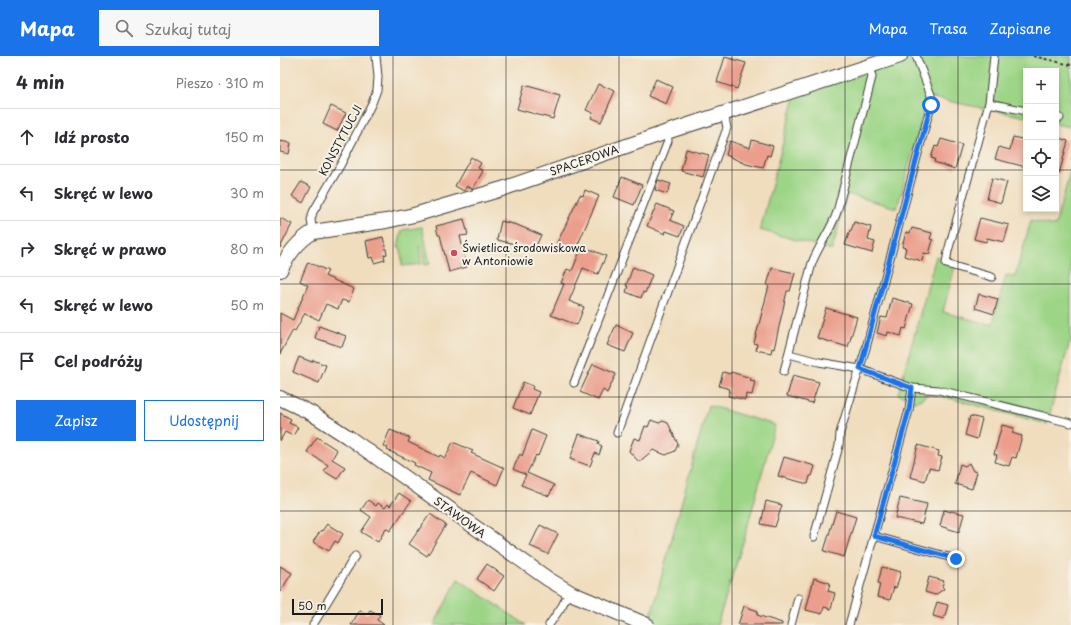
<!DOCTYPE html>
<html lang="pl">
<head>
<meta charset="utf-8">
<style>
  :root { --surface:#fff; --page:#f7f7f7; --text:#2b2b33; --muted:#7c7c81; --line:#e1e1e2; --accent:#1a73e8 }
  body { margin:0; font-family:"Playpen Sans",sans-serif; background:var(--page); color:var(--text) }
  .controls { position:absolute; right:12px; top:12px; display:grid; overflow:hidden; border-radius:0px; box-shadow:0 2px 6px #0003 }
  .controls button { width:36px; height:36px; display:grid; place-items:center; padding:0; border:0; border-bottom:1px solid var(--line); background:var(--surface); color:var(--text); font:20px sans-serif }
  .scale { position:absolute; left:12px; bottom:10px; width:91px; box-sizing:border-box; padding-left:4px; border:2px solid #1c1c1c; border-top:0; font-size:11px; line-height:14px; white-space:nowrap; color:#1c1c1c; -webkit-text-stroke:3px #f7f3e8; paint-order:stroke }
  .stop { position:absolute; width:12px; height:12px; margin:-9px; border:3px solid #1a73e8; border-radius:50%; background:#fff }
  .stop.end { background:#1a73e8; border-color:#fff; box-shadow:0 1px 4px #0008 }
  .list { margin:0; padding:0; list-style:none }
  h2 { display:flex; justify-content:space-between; align-items:center; height:52px; margin:0; padding:0 16px; font-size:17px }
  h2 small { font-size:13px; font-weight:400; color:var(--muted) }
  .list li { display:grid; grid-template-columns:26px 1fr auto; gap:12px; align-items:center; box-sizing:border-box; height:56px; padding:0 16px; border-top:1px solid var(--line) }
  .list b { display:block; font-size:15px; white-space:nowrap }
  .list em { font-size:13px; font-style:normal; color:var(--muted) }
  .actions { display:flex; gap:8px; padding:12px 16px }
  .actions a { flex:1; padding:9px 0; border:1px solid var(--accent); border-radius:0px; text-align:center; font-size:14px; color:var(--accent) }
  .actions .main { background:var(--accent); color:#fff }
  .icon { flex:none; width:22px; height:22px; fill:none; stroke:currentColor; stroke-width:2; stroke-linecap:round; stroke-linejoin:round }
  .map { position:relative; flex:none; width:791px; height:569px; overflow:hidden }
  header { display:flex; align-items:center; gap:24px; box-sizing:border-box; height:56px; padding:0 20px; background:var(--accent); color:#fff }
  header strong { font-size:19px }
  nav { display:flex; gap:22px; margin-inline-start:auto; font-size:14px }
  .search { width:280px; height:36px; background:var(--page); display:flex; align-items:center; gap:10px; box-sizing:border-box; padding:0 14px; border-radius:0px; color:var(--muted); font-size:15px }
  main { display:flex }
  aside { flex:1; background:var(--surface) }
  .map>svg:first-child { display:block }
</style>
</head>
<body>
<header>
<strong>Mapa</strong>
<div class="search"><svg class="icon" aria-label="search" viewBox="0 0 24 24"><circle cx="10" cy="10" r="6"/><path d="M15 15l6 6"/></svg>Szukaj tutaj</div>
<nav><a>Mapa</a><a>Trasa</a><a>Zapisane</a></nav>
</header>
<main>
<aside>
<h2>4 min<small>Pieszo · 310 m</small></h2>
<ul class="list">
<li><svg class="icon" aria-label="ahead" viewBox="0 0 24 24"><path d="M12 20V5M6 11l6-6 6 6"/></svg><div><b>Idź prosto</b></div><em>150 m</em></li>
<li><svg class="icon" aria-label="left" viewBox="0 0 24 24"><path d="M17 20v-9H6M10 6l-5 5 5 5"/></svg><div><b>Skręć w lewo</b></div><em>30 m</em></li>
<li><svg class="icon" aria-label="right" viewBox="0 0 24 24"><path d="M7 20v-9h11M14 6l5 5-5 5"/></svg><div><b>Skręć w prawo</b></div><em>80 m</em></li>
<li><svg class="icon" aria-label="left" viewBox="0 0 24 24"><path d="M17 20v-9H6M10 6l-5 5 5 5"/></svg><div><b>Skręć w lewo</b></div><em>50 m</em></li>
<li><svg class="icon" aria-label="arrive" viewBox="0 0 24 24"><path d="M6 21V4h12l-3 4 3 4H6"/></svg><div><b>Cel podróży</b></div></li>
</ul>
<div class="actions"><a class="main">Zapisz</a><a>Udostępnij</a></div>
</aside>
<div class="map">
<svg width="791" height="569" viewBox="0 0 791 569">
  <rect width="100%" height="100%" fill="#f7f3e8"/>
  <filter id="ink" filterUnits="userSpaceOnUse"><feTurbulence type="fractalNoise" baseFrequency=".025" numOctaves="2"/><feDisplacementMap in="SourceGraphic" scale="8" xChannelSelector="R" yChannelSelector="G"/><feConvolveMatrix kernelMatrix="1 2 1 2 8 2 1 2 1" color-interpolation-filters="sRGB"/></filter>
  <filter id="wash" filterUnits="userSpaceOnUse"><feTurbulence type="fractalNoise" baseFrequency=".012" numOctaves="4" result="noise"/><feDisplacementMap in="SourceGraphic" scale="16" xChannelSelector="R" yChannelSelector="G"/><feGaussianBlur stdDeviation="0.9" result="paint"/><feColorMatrix in="noise" values="0 0 0 0 0 0 0 0 0 0 0 0 0 0 0 0 0 1.4 0 .05"/><feComposite in="paint" operator="in"/></filter>
  <g filter="url(#wash)">
    <rect width="100%" height="100%" fill="#f0ddbd"/>
    <!-- green -->
    <g fill="#9dd587" stroke="#5c7852">
      <polygon points="635,0 791,0 791,71 776,68 776,15 746,15 746,61 648,41 617,152 567,138 552,194 480,174 515,41"/>
      <polygon points="791,113 791,288 789,288 767,368 650,337 636,346 618,338 656,200 676,206 663,256 712,269 726,219 735,221 751,164 775,170"/>
      <polygon points="142,171 150,208 144,209 142,190 139,190 141,208 122,210 121,192 118,192 122,174"/>
      <polygon points="428,349 495,369 465,480 437,569 374,569 369,567"/>
      <polygon points="178,523 246,569 154,569"/>
    </g>
    <g id="blocks">
      <!-- building -->
      <g fill="#eb9e8c">
        <polygon points="445,1 466,7 457,33 437,26"/>
        <polygon points="376,23 393,31 386,48 368,40"/>
        <polygon points="318,28 335,35 321,66 311,62 313,57 306,54"/>
        <polygon points="244,29 280,39 273,63 237,53"/>
        <polygon points="51,50 66,57 57,75 43,68"/>
        <polygon points="733,81 746,84 746,111 715,103 719,91 730,94"/>
        <polygon points="776,81 788,85 779,118 776,118"/>
        <polygon points="661,83 682,89 675,113 654,106 655,103 651,102 655,90 658,91"/>
        <polygon points="472,84 493,90 490,100 487,99 483,112 466,108 446,99 450,85 470,92"/>
        <polygon points="0,85 11,87 9,98 0,96"/>
        <polygon points="406,93 429,99 423,121 401,115"/>
        <polygon points="191,101 201,107 198,112 203,115 193,133 187,130 184,135 175,130"/>
        <polygon points="342,121 362,129 354,149 334,141"/>
        <polygon points="712,122 727,126 721,147 707,143"/>
        <polygon points="378,124 391,128 387,138 375,134"/>
        <polygon points="21,126 31,131 23,147 12,140"/>
        <polygon points="305,134 319,140 295,195 277,187 300,139 303,140"/>
        <polygon points="377,148 394,155 390,164 404,170 400,180 386,175 385,178 367,170"/>
        <polygon points="0,162 12,168 0,192"/>
        <polygon points="700,162 729,169 724,186 707,182 706,186 694,183"/>
        <polygon points="184,163 188,179 180,180 187,211 169,216 160,179 158,179 156,170"/>
        <polygon points="221,165 237,169 261,179 253,197 243,193 244,190 217,184"/>
        <polygon points="574,166 591,171 588,184 595,186 592,197 565,189 570,174 571,175"/>
        <polygon points="632,172 652,177 650,183 653,184 649,198 644,197 642,205 624,200 626,192 622,191 626,176 630,177"/>
        <polygon points="103,181 107,198 104,199 105,204 94,207 93,201 89,202 86,185"/>
        <polygon points="302,190 326,200 318,218 303,212 289,245 304,251 297,269 271,259 284,228 281,227 287,213 292,215"/>
        <polygon points="28,206 48,215 45,220 74,233 69,246 62,244 58,253 46,248 39,264 25,257 15,275 13,274 0,298 0,257 13,264 28,229 20,225"/>
        <polygon points="353,211 372,219 365,237 363,236 361,242 346,236 348,230 346,230"/>
        <polygon points="492,212 515,217 510,235 507,235 494,293 492,292 491,297 476,294 477,288 474,287 489,230 487,229"/>
        <polygon points="699,238 718,243 714,258 695,252"/>
        <polygon points="612,242 633,248 626,273 623,272 621,280 608,276 607,280 597,277 601,261 607,262"/>
        <polygon points="546,252 577,261 568,291 537,282"/>
        <polygon points="336,269 353,277 345,296 327,289"/>
        <polygon points="39,270 66,280 62,291 35,282"/>
        <polygon points="19,301 32,306 33,304 46,309 39,327 13,316"/>
        <polygon points="313,308 336,318 327,337 323,334 318,344 300,336"/>
        <polygon points="443,316 450,318 451,316 471,322 470,324 475,325 472,339 466,338 465,344 448,340 450,333 439,330"/>
        <polygon points="513,319 539,326 532,347 507,340"/>
        <polygon points="243,326 253,330 252,333 259,336 250,359 233,352"/>
        <polygon points="0,357 11,363 9,367 18,371 13,380 5,376 0,385"/>
        <polygon points="690,360 702,363 697,383 685,379"/>
        <polygon points="371,364 379,367 383,365 388,367 398,388 395,395 386,399 373,394 359,406 349,395 354,382 360,384 365,370 368,371"/>
        <polygon points="722,369 734,372 732,377 742,380 736,402 732,401 729,410 715,406 717,399 714,398"/>
        <polygon points="110,374 130,382 128,386 159,401 160,399 165,402 173,386 193,395 191,397 224,412 217,429 191,417 180,439 148,424 151,417 134,409 135,407 107,394 108,392 103,390"/>
        <polygon points="252,374 266,380 258,400 256,399 247,417 274,429 269,440 241,429 246,419 233,413 240,398 242,400"/>
        <polygon points="299,378 319,385 318,388 322,390 319,399 315,397 310,410 290,403"/>
        <polygon points="37,381 57,394 52,403 65,411 57,423 44,415 48,409 27,396"/>
        <polygon points="638,389 659,395 658,400 662,401 658,414 649,412 645,425 630,421"/>
        <polygon points="504,401 535,410 532,420 530,420 528,428 498,420"/>
        <polygon points="689,407 693,415 697,416 692,433 675,428 680,408 685,410"/>
        <polygon points="119,437 131,445 110,475 106,472 98,486 81,476 91,461 81,454 88,444 96,450 98,447 105,452 108,448 110,450"/>
        <polygon points="620,442 647,448 642,468 615,462"/>
        <polygon points="486,445 502,449 495,471 481,468"/>
        <polygon points="664,454 671,456 671,455 684,458 679,476 660,470"/>
        <polygon points="556,455 576,461 564,501 544,495"/>
        <polygon points="150,458 166,469 147,500 129,488"/>
        <polygon points="47,468 63,478 58,487 55,485 49,495 33,486 41,474 42,475"/>
        <polygon points="260,469 278,478 268,498 250,490"/>
        <polygon points="207,508 224,520 214,535 197,523"/>
        <polygon points="0,510 12,517 0,536"/>
        <polygon points="602,511 621,516 616,532 614,531 610,544 597,541 600,528 598,527"/>
        <polygon points="649,521 664,525 662,530 664,533 655,539 645,536"/>
        <polygon points="534,522 550,527 548,535 555,537 551,553 544,551 542,558 526,554"/>
        <polygon points="657,546 668,549 664,563 653,560"/>
        <polygon points="464,550 478,555 477,559 502,567 502,569 458,569"/>
        <polygon points="80,554 87,558 90,554 100,559 97,564 104,569 71,569"/>
      </g>
    </g>
  </g>
  <g filter="url(#ink)">
    <use href="#blocks" fill-opacity="0" stroke="#3c3934" stroke-width="1"/>
    <g fill="none" stroke-linecap="round" stroke-linejoin="round">
      <!-- lane casing -->
      <g stroke="#3c3934" stroke-width="9">
        <g id="lane">
          <polyline points="709,47 746,55"/>
          <polyline points="776,61 780,62"/>
          <polyline points="33,176 31,164 33,156 61,108 92,47 97,34 98,21 96,0"/>
          <polyline points="712,221 666,208 668,195 709,47 714,0"/>
          <polyline points="509,298 539,306 580,313 632,332 629,354 569,569"/>
          <path d="M504 315 532 207C539 189 551 174 557 156L592 21 589 10"/>
          <polyline points="294,327 388,85 387,76"/>
          <polyline points="632,332 659,334 791,367"/>
          <polyline points="337,377 447,72 444,57"/>
          <polyline points="594,480 676,503"/>
          <polyline points="534,481 559,390 560,377 586,292 651,49 651,39 636,0"/>
          <polyline points="33,569 75,500"/>
          <polyline points="269,569 282,550 289,536"/>
          <polyline points="511,569 518,542"/>
        </g>
      </g>
      <!-- street casing -->
      <g stroke="#3c3934" stroke-width="16">
        <g id="street">
          <path d="M0 214C9 198 17 186 33 176L106 165 134 159 222 133 387 76 620 0"/>
          <polyline points="0,342 31,357 68,381 268,523 293,538 367,569"/>
        </g>
      </g>
      <!-- path -->
      <polyline stroke="#3c3934" stroke-width="2" stroke-dasharray="3 3" stroke-linecap="butt" points="753,0 791,9"/>
      <!-- lane -->
      <use href="#lane" stroke="#fff" stroke-width="7"/>
      <!-- street -->
      <use href="#street" stroke="#fff" stroke-width="14"/>
    </g>
  </g>
  <g fill="none" stroke-linecap="round" stroke-linejoin="round" filter="url(#ink)">
    <!-- route -->
    <polyline stroke="#1a73e8" stroke-width="5" points="651,49 580,313 632,332 629,354 594,480 676,503"/>
  </g>
  <!-- grid -->
  <path fill="none" stroke="#1c1c1c" stroke-width="1" stroke-opacity="0.55" d="M113 0V569M226 0V569M339 0V569M452 0V569M565 0V569M678 0V569M0 114H746M776 114H791M0 228H791M0 341H791M0 455H791"/>
  <!-- markers -->
  <circle fill="#d1495b" stroke="#f7f3e8" stroke-width="1.5" cx="174" cy="197" r="4"/>
  <g text-anchor="middle" dominant-baseline="central" stroke-width="4" stroke-linejoin="round" paint-order="stroke">
    <!-- street labels -->
    <g font-size="11" fill="#1c1c1c" stroke="#f7f3e8">
      <text transform="translate(60 84) rotate(-62)">KONSTYTUCJI</text>
      <text transform="translate(304 104) rotate(-19)">SPACEROWA</text>
      <text transform="translate(180 461) rotate(36)">STAWOWA</text>
    </g>
    <!-- poi labels -->
    <g font-size="11" fill="#1c1c1c" stroke="#f7f3e8" text-anchor="start">
      <text x="182" y="191">Świetlica środowiskowa<tspan x="182" dy="13">w Antoniowie</tspan></text>
    </g>
  </g>
</svg>
<div class="controls">
<button>+</button>
<button>−</button>
<button><svg class="icon" aria-label="locate" viewBox="0 0 24 24"><circle cx="12" cy="12" r="6"/><path d="M12 2v4M12 18v4M2 12h4M18 12h4"/></svg></button>
<button><svg class="icon" aria-label="layers" viewBox="0 0 24 24"><path d="M12 4l9 5-9 5-9-5zM3 14l9 5 9-5"/></svg></button>
</div>
<div class="scale">50 m</div>
<div class="stop" style="left:651px;top:49px"></div>
<div class="stop end" style="left:676px;top:503px"></div>
</div>
</main>
</body>
</html>
